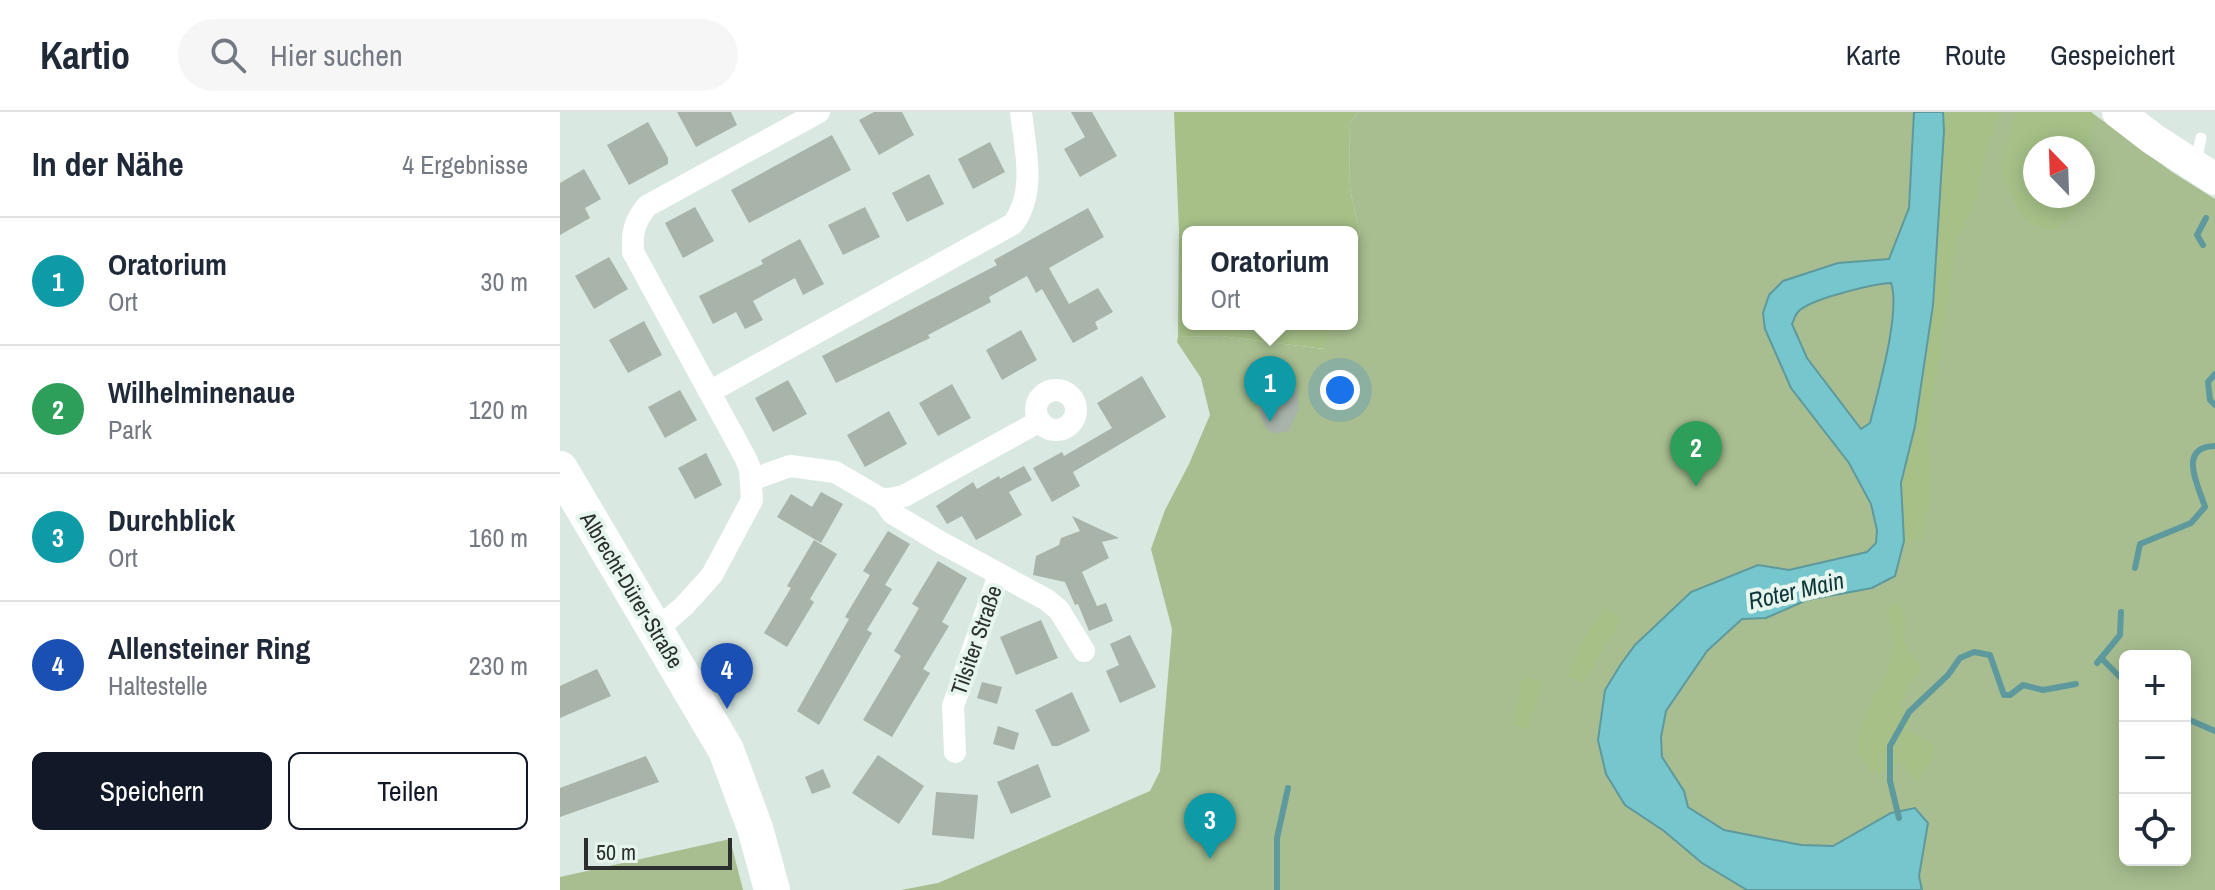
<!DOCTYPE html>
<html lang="de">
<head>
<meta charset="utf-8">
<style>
  :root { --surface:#fff; --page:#f6f6f7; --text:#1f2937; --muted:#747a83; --line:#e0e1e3; --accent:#111827 }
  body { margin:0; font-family:"Archivo Narrow",sans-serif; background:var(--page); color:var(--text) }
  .controls { position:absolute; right:24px; bottom:24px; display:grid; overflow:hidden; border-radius:12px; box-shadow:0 4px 20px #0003 }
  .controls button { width:72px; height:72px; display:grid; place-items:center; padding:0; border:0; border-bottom:2px solid var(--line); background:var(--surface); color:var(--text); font:40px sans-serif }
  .compass { position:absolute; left:1463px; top:24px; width:72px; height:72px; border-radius:50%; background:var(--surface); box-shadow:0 4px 20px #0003; rotate:337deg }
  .scale { position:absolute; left:24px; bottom:20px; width:148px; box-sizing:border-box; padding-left:8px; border:4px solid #2a2f2d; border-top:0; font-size:22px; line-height:28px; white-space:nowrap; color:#2a2f2d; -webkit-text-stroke:6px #e6f5ee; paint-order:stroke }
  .you { position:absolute; left:780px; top:278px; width:28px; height:28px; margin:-20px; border:6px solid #fff; border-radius:50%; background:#1a73e8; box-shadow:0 0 0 12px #1a73e833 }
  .badge { display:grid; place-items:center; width:52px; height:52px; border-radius:50%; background:var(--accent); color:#fff; font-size:26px; font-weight:700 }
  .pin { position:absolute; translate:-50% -66px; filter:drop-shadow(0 2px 4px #0008) }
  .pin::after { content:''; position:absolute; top:42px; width:28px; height:24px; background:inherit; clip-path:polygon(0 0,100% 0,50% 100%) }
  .popup { position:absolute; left:622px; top:114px; width:176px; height:104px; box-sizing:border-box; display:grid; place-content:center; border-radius:12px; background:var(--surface); filter:drop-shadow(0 2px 6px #0005); font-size:26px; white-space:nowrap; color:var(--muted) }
  .popup b { font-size:30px; color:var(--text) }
  .popup::after { content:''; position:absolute; left:50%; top:100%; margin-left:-16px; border:16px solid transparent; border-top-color:var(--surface) }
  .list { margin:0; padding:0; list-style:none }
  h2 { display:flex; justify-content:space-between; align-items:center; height:104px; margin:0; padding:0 32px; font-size:34px }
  h2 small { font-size:26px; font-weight:400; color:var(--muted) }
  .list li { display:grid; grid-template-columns:52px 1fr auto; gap:24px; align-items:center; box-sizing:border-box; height:128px; padding:0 32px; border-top:2px solid var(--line) }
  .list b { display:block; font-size:30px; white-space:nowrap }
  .list p { margin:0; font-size:26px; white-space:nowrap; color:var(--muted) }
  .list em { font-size:26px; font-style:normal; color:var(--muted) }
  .actions { display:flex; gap:16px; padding:24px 32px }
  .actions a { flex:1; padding:18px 0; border:2px solid var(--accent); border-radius:12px; text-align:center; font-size:28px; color:var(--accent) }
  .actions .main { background:var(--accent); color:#fff }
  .icon { flex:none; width:44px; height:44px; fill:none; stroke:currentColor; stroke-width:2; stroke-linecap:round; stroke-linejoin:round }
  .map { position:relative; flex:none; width:1655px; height:778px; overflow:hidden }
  header { display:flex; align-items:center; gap:48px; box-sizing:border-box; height:112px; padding:0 40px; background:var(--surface); border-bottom:2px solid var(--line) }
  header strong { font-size:38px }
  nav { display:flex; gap:44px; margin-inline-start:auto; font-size:28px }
  .search { width:560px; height:72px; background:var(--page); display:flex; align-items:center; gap:20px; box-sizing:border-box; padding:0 28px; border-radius:44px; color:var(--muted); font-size:30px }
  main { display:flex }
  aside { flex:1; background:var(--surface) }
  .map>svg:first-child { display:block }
</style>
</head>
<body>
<header>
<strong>Kartio</strong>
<div class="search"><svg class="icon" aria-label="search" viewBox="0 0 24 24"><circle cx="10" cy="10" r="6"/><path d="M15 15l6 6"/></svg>Hier suchen</div>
<nav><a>Karte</a><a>Route</a><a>Gespeichert</a></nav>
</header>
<main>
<aside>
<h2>In der Nähe<small>4 Ergebnisse</small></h2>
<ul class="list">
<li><span class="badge" style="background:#0f9aa8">1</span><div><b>Oratorium</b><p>Ort</p></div><em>30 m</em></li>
<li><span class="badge" style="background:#2e9e5b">2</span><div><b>Wilhelminenaue</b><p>Park</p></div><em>120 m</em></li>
<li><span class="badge" style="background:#0f9aa8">3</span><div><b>Durchblick</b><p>Ort</p></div><em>160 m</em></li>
<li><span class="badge" style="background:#1a4fb4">4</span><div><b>Allensteiner Ring</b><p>Haltestelle</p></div><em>230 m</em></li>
</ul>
<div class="actions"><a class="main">Speichern</a><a>Teilen</a></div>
</aside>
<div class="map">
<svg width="1655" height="778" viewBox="0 0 1655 778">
  <rect width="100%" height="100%" fill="#d9e8e0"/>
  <!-- green -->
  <g fill="#a8be90" fill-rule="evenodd">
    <path d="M798 0H1531L1612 60 1655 87V778H341L378 771 590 679 600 659 612 517 591 437 605 398 629 352 650 303 641 266 617 230 618 225 661 224 764 237 771 212H792V144L800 121 790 77 789 13ZM1475 36H1523V84H1475ZM1565 544H1625V748H1565Z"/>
    <polygon points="170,727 183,778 0,778 0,765"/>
  </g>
  <!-- forest -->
  <g fill="#a6c088" fill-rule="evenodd">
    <polygon points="614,0 798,0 789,13 790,77 800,121 792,144 792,120 628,120 628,212 771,212 765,237 661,224 618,225 619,120"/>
    <polygon points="1383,0 1441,0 1423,49 1417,89 1397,128 1368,323 1371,387 1362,428 1344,429 1341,371 1355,314 1373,193 1381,91"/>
    <path d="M1456 0H1531L1536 5C1522 55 1544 78 1495 118L1469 112 1459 100 1446 73 1441 53ZM1475 36H1523V84H1475Z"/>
    <path d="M1339 490 1346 507 1343 528 1361 557 1348 575 1341 592 1349 608V617L1356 624 1372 631 1375 643 1358 671 1349 662 1344 650 1327 656 1316 664C1268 625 1332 576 1334 533 1334 520 1329 508 1325 496Z"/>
    <path d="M1046 496 1061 507 1024 571 1009 565C1015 537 1027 518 1046 496Z"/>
    <polygon points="963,564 982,569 969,616 952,614"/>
  </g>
  <!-- water -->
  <path fill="#75c7cd" stroke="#5e999d" stroke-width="2" fill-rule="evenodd" d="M1354 0H1383L1384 19 1373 193 1355 314 1341 371 1344 429 1335 464 1312 476 1247 488 1206 506 1182 507 1147 539 1106 599 1101 625 1102 645 1124 679 1128 695 1164 718 1241 733 1273 734 1331 701 1355 696 1368 711 1359 764 1362 778H1187L1142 751 1104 719 1065 693 1046 662 1038 628 1045 578 1061 552 1075 533 1131 480 1198 453 1229 458 1307 440 1316 431 1317 418 1311 392 1289 351 1231 276 1205 217 1203 201 1209 183 1223 169 1278 151 1329 147 1349 96ZM1331 171C1341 199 1318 279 1310 311L1301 317 1247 246 1232 212C1234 208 1235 203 1238 200 1249 187 1313 172 1331 171Z"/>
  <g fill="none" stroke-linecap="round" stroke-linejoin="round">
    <!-- stream -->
    <g stroke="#5e999d" stroke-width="6">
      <polyline points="1643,133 1637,123 1646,106"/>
      <polyline points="1655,262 1648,270 1650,288 1655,293"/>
      <path d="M1575 456 1580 432 1631 411 1645 395C1638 373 1617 335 1655 334"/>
      <polyline points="1541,546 1565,570"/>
      <polyline points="1537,551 1560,523 1561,500"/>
      <polyline points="1625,606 1655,619"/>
      <polyline points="1339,706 1330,669 1330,634 1349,600 1388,563 1400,546 1414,540 1430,543 1444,583 1450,583 1463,573 1483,578 1516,572"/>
      <polyline points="717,778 717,726 728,676"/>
    </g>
  </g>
  <!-- building -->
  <g fill="#a8b3a9">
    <polygon points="117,0 171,0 177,13 136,35"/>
    <polygon points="314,0 342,0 354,23 319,43 299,8"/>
    <polygon points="511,0 532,0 557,44 520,65 504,37 525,25"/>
    <polygon points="88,10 108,46 108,52 69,73 47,33"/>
    <polygon points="272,23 291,58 189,111 171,78"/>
    <polygon points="430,30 445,60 413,77 398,47"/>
    <polygon points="24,57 41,87 25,96 30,106 0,123 0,71"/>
    <polygon points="369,62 384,92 347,110 332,81"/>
    <polygon points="135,95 154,129 123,146 105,111"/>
    <polygon points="305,95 320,125 283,143 268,113"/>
    <polygon points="528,96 544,125 489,156 509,192 538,176 553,200 535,210 538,217 513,231 482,177 476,181 467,164 429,185 431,190 368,223 370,226 276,271 262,244 437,153 434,148"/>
    <polygon points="240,127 264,172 243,183 235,166 193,189 203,208 185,217 176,200 153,212 139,184 203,152 201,148"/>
    <polygon points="49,145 68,177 34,197 15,164"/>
    <polygon points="84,209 102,243 68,261 49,228"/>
    <polygon points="461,218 477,248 442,268 426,238"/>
    <polygon points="582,264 606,305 513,360 520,374 492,390 473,356 502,340 504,344 552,316 537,291"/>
    <polygon points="228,268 247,302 213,320 195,286"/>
    <polygon points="392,272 411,306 378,324 359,291"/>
    <polygon points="737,275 739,296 729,319 714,322 706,316 697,295 714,302"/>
    <polygon points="120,278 137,308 105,326 88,295"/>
    <polygon points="329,299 347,332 305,355 287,323"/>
    <polygon points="146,341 162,373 135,387 118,356"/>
    <polygon points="464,354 472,368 449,380 462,403 416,428 402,404 387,412 376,394 413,370 417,377 439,364 440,367"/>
    <polygon points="261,380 283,392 261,431 217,405 231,382 252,395"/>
    <polygon points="512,404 559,426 542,430 549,446 522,460 537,494 546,491 553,509 529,519 518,492 515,493 505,470 473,463 476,444 499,433 501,426 520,419"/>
    <polygon points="328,419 350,432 325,473 332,477 307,518 312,521 259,613 237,599 289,507 285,505 310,463 303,459"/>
    <polygon points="254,428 277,442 250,487 254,490 227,535 204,521 231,476 227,474"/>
    <polygon points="378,449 407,466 382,510 389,514 363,557 370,561 332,625 303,608 341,544 334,539 359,496 352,492"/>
    <polygon points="481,508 498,546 456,563 440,525"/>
    <polygon points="570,523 596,575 560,591 546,559 559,553 550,532"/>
    <polygon points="37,557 51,584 0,606 0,574"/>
    <polygon points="422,570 442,575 437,592 417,586"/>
    <polygon points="512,580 530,619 498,634 492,634 475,598"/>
    <polygon points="438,614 459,621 454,638 433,632"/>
    <polygon points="318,643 364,674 339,712 292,681"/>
    <polygon points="86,644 99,670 0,705 0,676"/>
    <polygon points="478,652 491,685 451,702 437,670"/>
    <polygon points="263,657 271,675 252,682 245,665"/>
    <polygon points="376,680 418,683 414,727 372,723"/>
  </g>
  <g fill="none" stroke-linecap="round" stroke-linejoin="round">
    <!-- lane -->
    <polyline stroke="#fff" stroke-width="11" points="1636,49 1641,26"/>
    <!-- street -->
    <g stroke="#fff" stroke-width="22">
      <circle cx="496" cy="298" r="20"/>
      <path d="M151 279 453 112C477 80 465 37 461 0"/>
      <polyline points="191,368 230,354 275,360 323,388 332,401 380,430 487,488 499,498 524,539"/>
      <polyline points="323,388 344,384 480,309"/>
      <path d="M96 518 124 494 152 463 192 388 190 357 185 345 73 140C72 120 74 110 87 94L259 0"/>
      <polyline points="395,640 393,594 439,463"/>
    </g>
    <!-- secondary -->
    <polyline stroke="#fff" stroke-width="32" points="1558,0 1593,27 1655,67"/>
    <!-- primary -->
    <polyline stroke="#fff" stroke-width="36" points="0,357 166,638 195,716 212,778"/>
  </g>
  <g text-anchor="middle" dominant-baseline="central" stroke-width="8" stroke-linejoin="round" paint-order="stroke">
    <!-- street labels -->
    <g font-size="22" fill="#2a2f2d" stroke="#e6f5ee">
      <text transform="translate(72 478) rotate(59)">Albrecht-Dürer-Straße</text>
      <text transform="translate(416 528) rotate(-71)">Tilsiter Straße</text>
    </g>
    <!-- water labels -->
    <g font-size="24" font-style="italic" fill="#0f373a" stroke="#e6f5ee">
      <text transform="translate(1236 478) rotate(-13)">Roter Main</text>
    </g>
  </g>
</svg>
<div class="controls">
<button>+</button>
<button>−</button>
<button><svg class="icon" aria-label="locate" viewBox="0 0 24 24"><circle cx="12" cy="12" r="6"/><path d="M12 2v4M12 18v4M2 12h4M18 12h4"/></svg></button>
</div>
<svg class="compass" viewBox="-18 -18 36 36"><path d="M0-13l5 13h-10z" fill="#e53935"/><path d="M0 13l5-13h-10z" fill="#747a83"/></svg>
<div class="scale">50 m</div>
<div class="you"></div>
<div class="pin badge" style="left:710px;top:310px;background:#0f9aa8">1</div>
<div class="popup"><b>Oratorium</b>Ort</div>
<div class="pin badge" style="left:1136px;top:375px;background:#2e9e5b">2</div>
<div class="pin badge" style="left:650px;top:747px;background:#0f9aa8">3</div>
<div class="pin badge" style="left:167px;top:597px;background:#1a4fb4">4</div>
</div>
</main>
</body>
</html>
